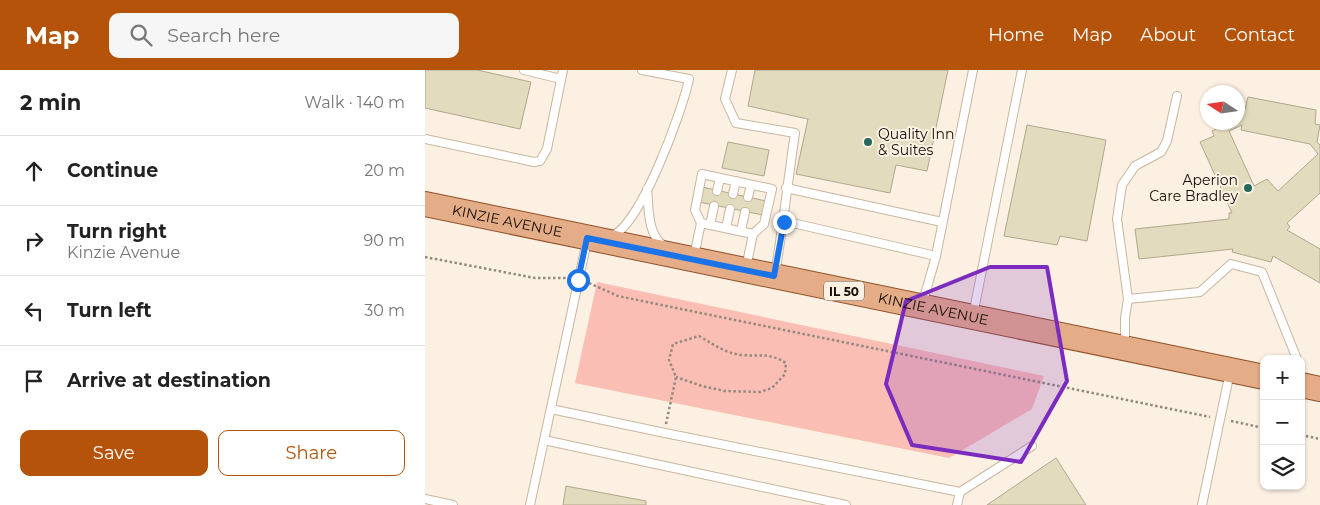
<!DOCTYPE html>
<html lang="en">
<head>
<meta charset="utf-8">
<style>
  :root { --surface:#fff; --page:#f6f6f6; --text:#222; --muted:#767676; --line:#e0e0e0; --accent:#b45309 }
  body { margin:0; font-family:Montserrat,sans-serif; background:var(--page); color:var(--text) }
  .controls { position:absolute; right:15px; bottom:15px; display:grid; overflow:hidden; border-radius:10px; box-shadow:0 1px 4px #0004 }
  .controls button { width:45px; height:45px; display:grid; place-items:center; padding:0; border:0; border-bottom:1px solid var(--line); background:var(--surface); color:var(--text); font:25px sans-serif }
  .compass { position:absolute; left:775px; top:15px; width:45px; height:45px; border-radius:50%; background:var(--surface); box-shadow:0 1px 4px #0004; rotate:282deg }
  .stop { position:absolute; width:15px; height:15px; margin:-11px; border:4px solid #1a73e8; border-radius:50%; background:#fff }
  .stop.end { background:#1a73e8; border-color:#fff; box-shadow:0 1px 5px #0008 }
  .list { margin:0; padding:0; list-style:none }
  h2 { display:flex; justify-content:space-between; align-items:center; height:65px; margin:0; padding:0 20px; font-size:21px }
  h2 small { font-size:16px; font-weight:400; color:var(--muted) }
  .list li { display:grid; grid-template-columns:32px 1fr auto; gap:15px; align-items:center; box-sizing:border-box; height:70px; padding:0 20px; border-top:1px solid var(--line) }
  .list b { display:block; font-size:19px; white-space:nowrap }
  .list p { margin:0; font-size:16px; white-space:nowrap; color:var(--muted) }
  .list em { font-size:16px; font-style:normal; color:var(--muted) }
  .actions { display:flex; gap:10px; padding:15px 20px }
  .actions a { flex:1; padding:11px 0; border:1px solid var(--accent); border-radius:10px; text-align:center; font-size:18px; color:var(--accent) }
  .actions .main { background:var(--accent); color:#fff }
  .icon { flex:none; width:28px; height:28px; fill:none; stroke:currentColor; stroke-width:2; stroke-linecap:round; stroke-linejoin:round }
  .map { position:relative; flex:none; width:895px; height:435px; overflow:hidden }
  header { display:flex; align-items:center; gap:30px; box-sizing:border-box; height:70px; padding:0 25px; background:var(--accent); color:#fff }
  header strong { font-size:24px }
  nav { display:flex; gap:28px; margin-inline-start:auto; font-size:18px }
  .search { width:350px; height:45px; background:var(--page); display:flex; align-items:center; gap:12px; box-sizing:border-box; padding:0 18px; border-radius:10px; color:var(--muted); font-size:19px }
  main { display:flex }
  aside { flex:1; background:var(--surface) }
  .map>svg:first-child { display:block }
</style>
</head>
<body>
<header>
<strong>Map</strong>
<div class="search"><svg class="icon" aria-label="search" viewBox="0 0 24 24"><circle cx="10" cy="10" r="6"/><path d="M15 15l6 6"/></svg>Search here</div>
<nav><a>Home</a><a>Map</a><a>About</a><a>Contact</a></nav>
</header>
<main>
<aside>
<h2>2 min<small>Walk · 140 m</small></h2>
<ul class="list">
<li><svg class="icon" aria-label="ahead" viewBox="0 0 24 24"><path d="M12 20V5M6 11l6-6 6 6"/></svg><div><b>Continue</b></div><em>20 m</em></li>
<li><svg class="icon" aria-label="right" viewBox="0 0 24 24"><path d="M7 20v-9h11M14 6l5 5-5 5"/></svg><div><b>Turn right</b><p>Kinzie Avenue</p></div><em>90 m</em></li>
<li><svg class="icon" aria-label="left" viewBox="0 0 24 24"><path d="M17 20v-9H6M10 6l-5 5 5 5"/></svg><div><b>Turn left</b></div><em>30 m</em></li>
<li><svg class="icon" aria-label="arrive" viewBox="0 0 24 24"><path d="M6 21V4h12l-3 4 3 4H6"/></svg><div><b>Arrive at destination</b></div></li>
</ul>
<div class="actions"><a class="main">Save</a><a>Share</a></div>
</aside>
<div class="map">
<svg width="895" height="435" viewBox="0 0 895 435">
  <rect width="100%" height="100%" fill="#fcf0e2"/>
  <!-- green -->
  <polygon fill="#fbbeb5" points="172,212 619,306 607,339 524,388 150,313"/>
  <!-- building -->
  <g fill="#e3dbbe" stroke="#b0a78c" fill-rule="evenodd">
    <polygon points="0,0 52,0 106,12 95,59 0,38"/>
    <polygon points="330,0 523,0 502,101 471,95 465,123 371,104 383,49 323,36"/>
    <path d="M823 27 891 40 890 54 895 55 892 72 895 75V123L862 153 865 157 862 160 895 179V213L848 186 846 192 807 182 808 179 714 189 710 159 804 149V143H807L775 72 789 66 787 61 805 52H812L814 38 820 39ZM817 55 816 60 885 74 893 84 853 121 842 109 829 116 804 61Z"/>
    <polygon points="602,55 681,70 662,171 635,166 632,175 579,166"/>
    <polygon points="303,72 344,80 339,106 297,98"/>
    <polygon points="277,117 341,131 338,145 274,132"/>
    <polygon points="631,388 661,435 562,435"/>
    <polygon points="141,416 221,431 221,435 138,435"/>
  </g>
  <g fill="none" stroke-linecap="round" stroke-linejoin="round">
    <!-- lane casing -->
    <g stroke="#c9b69f" stroke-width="10">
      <g id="lane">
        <polyline points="99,0 136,9"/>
        <path d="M307 0 300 29 311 53 370 63C363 110 358 157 350 204"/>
        <polyline points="0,69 109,92 115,91 122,79 138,0"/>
        <polyline points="361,118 517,152"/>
        <path d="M222 119C224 137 222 164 238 175"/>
        <polyline points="292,121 295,108"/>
        <polyline points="308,124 311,111"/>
        <polyline points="323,127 326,115"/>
        <polyline points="359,151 511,186"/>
        <polyline points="276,153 270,140 277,104 347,119 339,154 328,164"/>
        <polyline points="285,155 289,136"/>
        <polyline points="301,158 305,139"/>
        <polyline points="316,161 320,142"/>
        <path d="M186 166C215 158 258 39 264 9L217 0"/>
        <polyline points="269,186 276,153 328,164 321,198"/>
        <polyline points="703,229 775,222 806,194 837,202 872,289"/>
        <polyline points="497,235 511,186 548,0"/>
        <polyline points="548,245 597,0"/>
        <polyline points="700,276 700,248 703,229 692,149 697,115 710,96 736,82 742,71 752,26"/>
        <polyline points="126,339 240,363 535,422"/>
        <polyline points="119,370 421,435"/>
        <polyline points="0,429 28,435"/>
        <polyline points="105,435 162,171"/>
        <polyline points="532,435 535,422 607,376"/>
        <polyline points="777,435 805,302"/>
      </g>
    </g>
    <!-- primary casing -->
    <g stroke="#905026" stroke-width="26">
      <g id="primary">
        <path id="s1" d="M0 134 839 307"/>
        <polyline points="876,315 895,319"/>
      </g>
    </g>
    <!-- path -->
    <g stroke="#938a7f" stroke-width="2.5" stroke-dasharray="2.5 2.5" stroke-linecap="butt">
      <polyline points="0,187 110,208 144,208"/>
      <polyline points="164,213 193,226 785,347"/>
      <polyline points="806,351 839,358"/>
      <path d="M241 354 251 307 244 290 248 274 274 266C288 274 301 284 318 285 337 287 343 282 361 293L360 304 347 318 335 322 300 321 277 316 251 307"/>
      <polyline points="876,365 895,369"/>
    </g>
    <!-- lane -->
    <use href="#lane" stroke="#fff" stroke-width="8"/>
    <!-- primary -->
    <use href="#primary" stroke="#e5ac88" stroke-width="24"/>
  </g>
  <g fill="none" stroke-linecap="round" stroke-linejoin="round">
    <!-- route -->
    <polyline stroke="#1a73e8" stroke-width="6" points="153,210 162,168 349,206 359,152"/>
  </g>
  <!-- marked area -->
  <path fill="#7b2cbf" fill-opacity="0.2" stroke="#7b2cbf" stroke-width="4" stroke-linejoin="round" d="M565 197H622L642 311 596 392 487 375 461 314 481 231Z"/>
  <!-- markers -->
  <g fill="#23695c" stroke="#fcf0e2" stroke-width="2">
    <circle cx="443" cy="72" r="5"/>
    <circle cx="823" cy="118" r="5"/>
  </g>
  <g text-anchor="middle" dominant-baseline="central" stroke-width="4" stroke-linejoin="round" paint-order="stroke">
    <!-- shield labels -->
    <rect fill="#fcf0e2" stroke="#595147" stroke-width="1" x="399" y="211.5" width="40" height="19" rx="4"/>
    <g font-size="12" font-weight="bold" fill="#130d05">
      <text x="419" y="221">IL 50</text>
    </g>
    <!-- poi labels -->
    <g font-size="14" fill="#130d05" stroke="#fcf0e2" text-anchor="start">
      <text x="453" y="64">Quality Inn<tspan x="453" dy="16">&amp; Suites</tspan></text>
      <text x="813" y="110" text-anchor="end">Aperion<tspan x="813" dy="16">Care Bradley</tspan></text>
    </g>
    <!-- street labels -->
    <g font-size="14" fill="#130d05" stroke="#fcf0e2">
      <text stroke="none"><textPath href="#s1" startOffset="84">KINZIE AVENUE</textPath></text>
      <text stroke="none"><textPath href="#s1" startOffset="519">KINZIE AVENUE</textPath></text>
    </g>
  </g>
</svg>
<div class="controls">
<button>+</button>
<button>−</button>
<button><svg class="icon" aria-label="layers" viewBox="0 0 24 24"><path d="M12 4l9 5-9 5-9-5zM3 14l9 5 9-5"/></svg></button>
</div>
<svg class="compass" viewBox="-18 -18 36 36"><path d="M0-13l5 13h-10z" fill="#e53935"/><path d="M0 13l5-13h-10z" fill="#767676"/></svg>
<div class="stop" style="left:153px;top:210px"></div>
<div class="stop end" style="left:359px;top:152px"></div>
</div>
</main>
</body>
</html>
